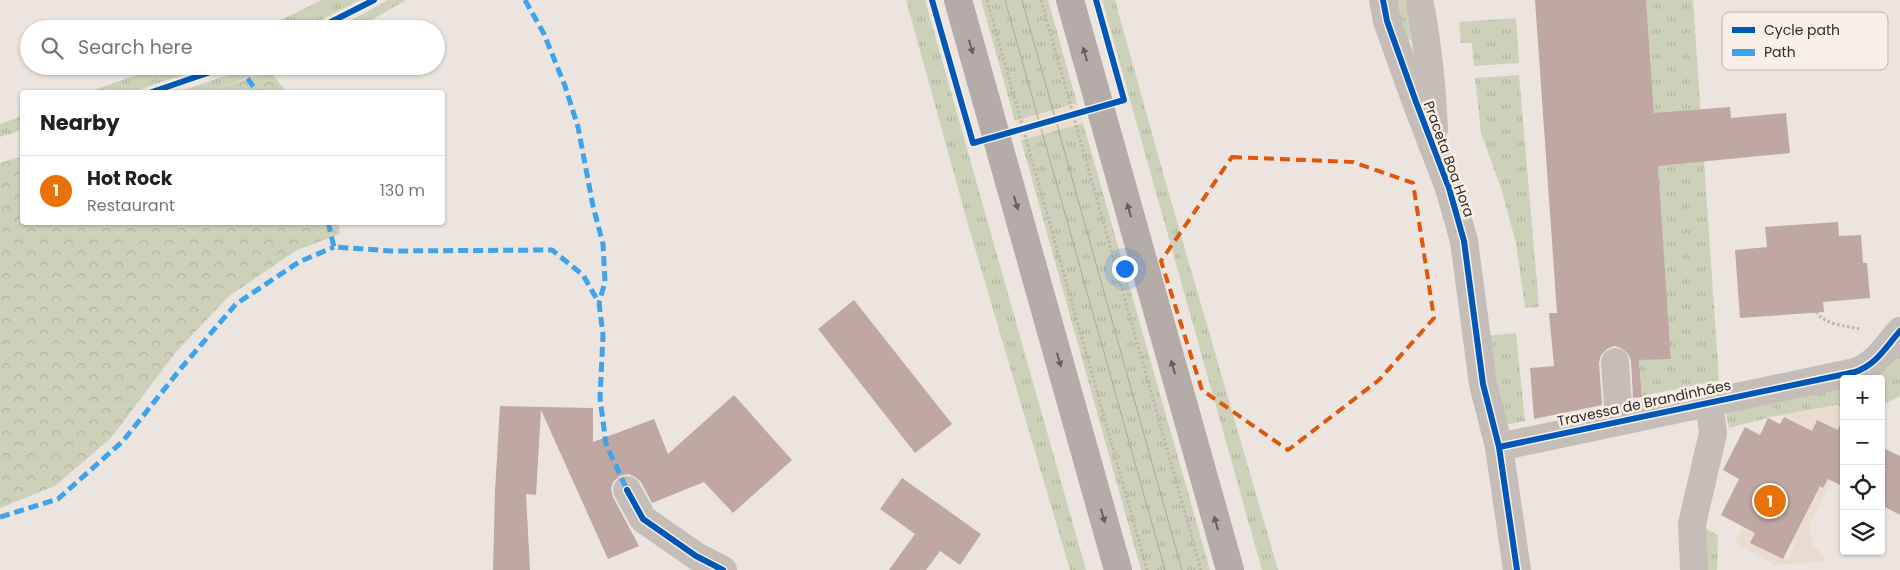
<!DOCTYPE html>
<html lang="en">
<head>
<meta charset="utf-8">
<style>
  :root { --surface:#fff; --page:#f6f6f6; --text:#202124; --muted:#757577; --line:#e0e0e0; --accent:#b45309 }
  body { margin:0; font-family:Poppins,sans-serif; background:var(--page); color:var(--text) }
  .controls { position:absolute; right:15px; bottom:15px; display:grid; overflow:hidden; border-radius:5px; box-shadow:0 1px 4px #0004 }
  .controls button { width:45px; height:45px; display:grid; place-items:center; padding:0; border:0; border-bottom:1px solid var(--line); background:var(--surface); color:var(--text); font:25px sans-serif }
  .you { position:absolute; left:1124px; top:268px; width:18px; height:18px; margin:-12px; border:4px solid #fff; border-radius:50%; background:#1a73e8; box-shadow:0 0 0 8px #1a73e833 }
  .badge { display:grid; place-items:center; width:32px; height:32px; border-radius:50%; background:var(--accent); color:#fff; font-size:16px; font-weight:700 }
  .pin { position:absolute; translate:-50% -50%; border:2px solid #fff; box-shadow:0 1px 5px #0006 }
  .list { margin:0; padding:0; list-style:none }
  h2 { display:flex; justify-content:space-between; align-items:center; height:65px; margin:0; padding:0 20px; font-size:21px }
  h2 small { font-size:16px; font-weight:400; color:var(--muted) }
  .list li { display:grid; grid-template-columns:32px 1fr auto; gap:15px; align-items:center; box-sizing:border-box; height:70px; padding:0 20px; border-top:1px solid var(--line) }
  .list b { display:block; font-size:19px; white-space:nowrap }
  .list p { margin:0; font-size:16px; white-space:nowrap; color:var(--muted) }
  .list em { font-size:16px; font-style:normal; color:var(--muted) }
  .icon { flex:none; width:28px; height:28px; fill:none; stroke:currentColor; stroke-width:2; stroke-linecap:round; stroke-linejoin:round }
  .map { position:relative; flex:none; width:1900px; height:570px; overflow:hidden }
  .search { position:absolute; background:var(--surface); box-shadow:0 1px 4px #0004; left:20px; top:20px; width:425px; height:55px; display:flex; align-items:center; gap:12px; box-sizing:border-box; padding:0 18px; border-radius:28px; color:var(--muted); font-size:19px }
  .panel { position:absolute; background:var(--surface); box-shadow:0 1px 4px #0004; left:20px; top:90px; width:425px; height:135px; border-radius:5px }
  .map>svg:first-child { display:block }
</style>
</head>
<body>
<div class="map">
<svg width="1900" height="570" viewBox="0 0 1900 570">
  <defs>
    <pattern id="grass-tufts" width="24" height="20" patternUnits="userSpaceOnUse" patternTransform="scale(1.25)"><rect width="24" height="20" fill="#ced1b9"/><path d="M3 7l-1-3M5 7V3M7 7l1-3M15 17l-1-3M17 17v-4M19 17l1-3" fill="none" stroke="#b2b49f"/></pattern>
    <pattern id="forest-crowns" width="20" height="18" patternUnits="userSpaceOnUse" patternTransform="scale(1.25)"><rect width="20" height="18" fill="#ced1b9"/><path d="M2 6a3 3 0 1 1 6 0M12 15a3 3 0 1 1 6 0" fill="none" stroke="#b2b49f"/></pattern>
  </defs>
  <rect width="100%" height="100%" fill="#ece5df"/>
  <!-- grass -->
  <g fill="url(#grass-tufts)">
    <polygon points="322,0 360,0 304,29 262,29"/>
    <polygon points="388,0 406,0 356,29 336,29"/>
    <polygon points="906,0 925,0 1086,570 1070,570 969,228"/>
    <polygon points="981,0 1048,0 1077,103 1015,121"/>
    <polygon points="1102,0 1115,0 1165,180 1278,570 1262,570"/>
    <polygon points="1390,0 1407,0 1418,39 1402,40"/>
    <polygon points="1646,0 1693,0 1719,380 1642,396 1639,360 1671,358"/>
    <polygon points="1516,18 1519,63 1474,66 1472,43 1461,43 1459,22"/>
    <polygon points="162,66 209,66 132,92 88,92"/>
    <polygon points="254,66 280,66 208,92 178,92"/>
    <polygon points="1519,75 1539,307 1525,308 1516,243 1501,188 1481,133 1475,78"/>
    <polygon points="22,116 22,130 0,137 0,124"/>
    <polygon points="1083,123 1210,570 1141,570 1021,140"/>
    <polygon points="1516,333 1525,421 1506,425 1485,336"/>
    <polygon points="1900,349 1900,396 1881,406 1881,379 1866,379"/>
    <polygon points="1844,384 1844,409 1837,405 1771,417 1729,428 1725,409"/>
    <polygon points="1702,527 1718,535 1717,570 1703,570"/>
  </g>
  <!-- forest -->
  <g fill="url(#forest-crowns)">
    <polygon points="270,71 286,92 208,92"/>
    <polygon points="22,156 22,222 338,222 340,234 297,250 229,296 176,352 111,438 55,486 0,508 0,163"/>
  </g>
  <!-- plaza -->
  <g fill="#eadcce">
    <polygon points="1077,103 1083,123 1021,140 1015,121"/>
    <polygon points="1837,405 1844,409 1844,433 1818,420 1812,431 1781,415"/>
    <polygon points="1844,448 1844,456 1810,524 1810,532 1813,545 1825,557 1822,562 1775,565 1735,543 1748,517 1760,523 1750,543 1787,561 1796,542 1793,539 1820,486 1824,487"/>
  </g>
  <!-- building -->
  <g fill="#bfa8a1">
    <polygon points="1535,0 1646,0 1654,113 1730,107 1731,118 1786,113 1790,153 1658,166 1671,359 1639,360 1642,397 1633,398 1631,361 1628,354 1621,348 1614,346 1607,349 1601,355 1599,363 1602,405 1534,419 1530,368 1554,366 1549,313 1557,313"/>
    <polygon points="1838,222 1839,236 1861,235 1863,263 1867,263 1870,298 1823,302 1824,312 1740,318 1735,250 1767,247 1765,227"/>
    <polygon points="854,300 952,424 915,453 818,329"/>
    <polygon points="734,395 792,460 733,513 704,482 652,503 641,482 635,477 628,474 620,476 613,482 611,489 613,497 639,546 608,559 541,410 536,495 526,494 530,570 493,570 495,491 500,406 593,408 593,442 654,419 668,454"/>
    <polygon points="1784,417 1812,431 1817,420 1838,430 1839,426 1844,428 1844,487 1828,479 1823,488 1820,486 1783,559 1750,543 1755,533 1721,515 1739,479 1723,470 1745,427 1760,435 1768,418 1780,424"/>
    <polygon points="1881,447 1900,456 1900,515 1881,505"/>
    <polygon points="902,478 981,534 960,565 940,551 926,570 889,570 915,534 880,509"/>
  </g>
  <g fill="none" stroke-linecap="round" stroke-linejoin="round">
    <!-- path -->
    <g stroke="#beb6b1" stroke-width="3" stroke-dasharray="2.5 2.5" stroke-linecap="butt">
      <polyline points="1025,128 1070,116"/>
      <path d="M1816 312C1825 325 1846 326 1861 329"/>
    </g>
    <!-- minor -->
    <g stroke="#c5bdb8" stroke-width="28">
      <polyline points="1383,0 1387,21 1416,102 1449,188 1464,241 1483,384 1499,447"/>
      <path d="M1420 4C1428 46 1432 87 1434 129"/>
      <polyline points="1615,362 1619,421"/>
      <polyline points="627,490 643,519 696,556 723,570"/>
      <path d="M1517 570 1499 447 1855 372C1877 364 1885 348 1900 331"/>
      <polyline points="1694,570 1692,524 1713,433 1709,402"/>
    </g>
    <!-- major -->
    <g stroke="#b3aca8" stroke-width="28">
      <polyline points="958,0 1118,570"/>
      <polyline points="1070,0 1230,570"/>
    </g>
    <!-- tram -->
    <g stroke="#aca6a3" stroke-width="1">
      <polyline points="1005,0 1165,570"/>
      <polyline points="1022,0 1182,570"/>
    </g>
    <!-- path-bridge -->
    <g stroke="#beb6b1" stroke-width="3" stroke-dasharray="2.5 2.5" stroke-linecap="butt">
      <polyline points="987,0 1147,570"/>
      <polyline points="1041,0 1201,570"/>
    </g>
    <!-- quiet -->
    <g stroke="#3ea3eb" stroke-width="5" stroke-dasharray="10 5" stroke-linecap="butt">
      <polyline points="525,0 544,34 565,86 578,127 593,206 603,244 605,282 599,303"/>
      <polyline points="239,66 257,92"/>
      <polyline points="328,222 334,247 392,251 552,250 583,275 599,303 603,335 600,398 606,444 627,490"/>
      <polyline points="0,517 58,499 123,441 182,367 236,304 299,262 334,247"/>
    </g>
    <!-- cycleway casing -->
    <g stroke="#f9efe6" stroke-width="9">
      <g id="cycleway">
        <polyline points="932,0 973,143 1124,100 1096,0"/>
        <polyline points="1383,0 1387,21 1416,102 1449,188 1464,241 1483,384 1499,447"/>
        <polyline points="317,29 374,0"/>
        <polyline points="152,92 228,66"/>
        <polyline points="627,490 643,519 696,556 723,570"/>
        <path d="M1517 570 1499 447 1855 372C1877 364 1885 348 1900 331"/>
      </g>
    </g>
    <!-- cycleway -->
    <use href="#cycleway" stroke="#0057b8" stroke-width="6"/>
  </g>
  <!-- one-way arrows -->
  <defs><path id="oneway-solid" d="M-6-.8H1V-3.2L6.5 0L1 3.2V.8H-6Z" transform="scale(1.25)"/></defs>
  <g fill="#675f5b">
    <use href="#oneway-solid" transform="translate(971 47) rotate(74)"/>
    <use href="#oneway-solid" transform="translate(1085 54) rotate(-106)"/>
    <use href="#oneway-solid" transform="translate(1016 203) rotate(74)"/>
    <use href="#oneway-solid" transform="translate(1129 210) rotate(-106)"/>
    <use href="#oneway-solid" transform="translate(1059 360) rotate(74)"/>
    <use href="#oneway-solid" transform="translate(1173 367) rotate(-106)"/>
    <use href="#oneway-solid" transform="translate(1103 516) rotate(74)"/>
    <use href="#oneway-solid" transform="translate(1216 523) rotate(-106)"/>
  </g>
  <!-- marked area -->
  <path fill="none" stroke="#df570d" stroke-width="4" stroke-dasharray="10 6" stroke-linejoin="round" d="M1232 157 1353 162 1413 183 1434 318 1379 380 1288 450 1202 390 1161 261Z"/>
  <g text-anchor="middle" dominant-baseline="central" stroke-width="5" stroke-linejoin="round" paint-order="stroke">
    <!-- street labels -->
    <g font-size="14" fill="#352b27" stroke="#f9efe6">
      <text transform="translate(1449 159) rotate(70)">Praceta Boa Hora</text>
      <text transform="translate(1644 403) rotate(-12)">Travessa de Brandinhães</text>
    </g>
  </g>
  <!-- legend -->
  <rect x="1722" y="12" width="166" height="58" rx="8" fill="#f9efe6" stroke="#beb4ad" stroke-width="1"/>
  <rect x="1732" y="27" width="23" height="6" fill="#0057b8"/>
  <rect x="1732" y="49" width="23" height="7" fill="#3ea3eb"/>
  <g font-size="14" fill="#352b27">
    <text x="1764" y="35">Cycle path</text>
    <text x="1764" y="57">Path</text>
  </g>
</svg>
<div class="controls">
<button>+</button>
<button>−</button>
<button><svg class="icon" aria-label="locate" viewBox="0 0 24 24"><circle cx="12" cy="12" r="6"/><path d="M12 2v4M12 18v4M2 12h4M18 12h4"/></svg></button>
<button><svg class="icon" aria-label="layers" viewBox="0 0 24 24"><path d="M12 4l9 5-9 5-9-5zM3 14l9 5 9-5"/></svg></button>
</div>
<div class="you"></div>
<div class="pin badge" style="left:1770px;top:501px;background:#e8710a">1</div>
<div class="search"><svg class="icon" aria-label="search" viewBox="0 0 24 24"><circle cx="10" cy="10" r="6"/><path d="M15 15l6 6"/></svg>Search here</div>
<section class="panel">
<h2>Nearby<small></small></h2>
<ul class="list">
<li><span class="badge" style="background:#e8710a">1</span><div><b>Hot Rock</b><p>Restaurant</p></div><em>130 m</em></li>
</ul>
</section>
</div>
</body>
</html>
